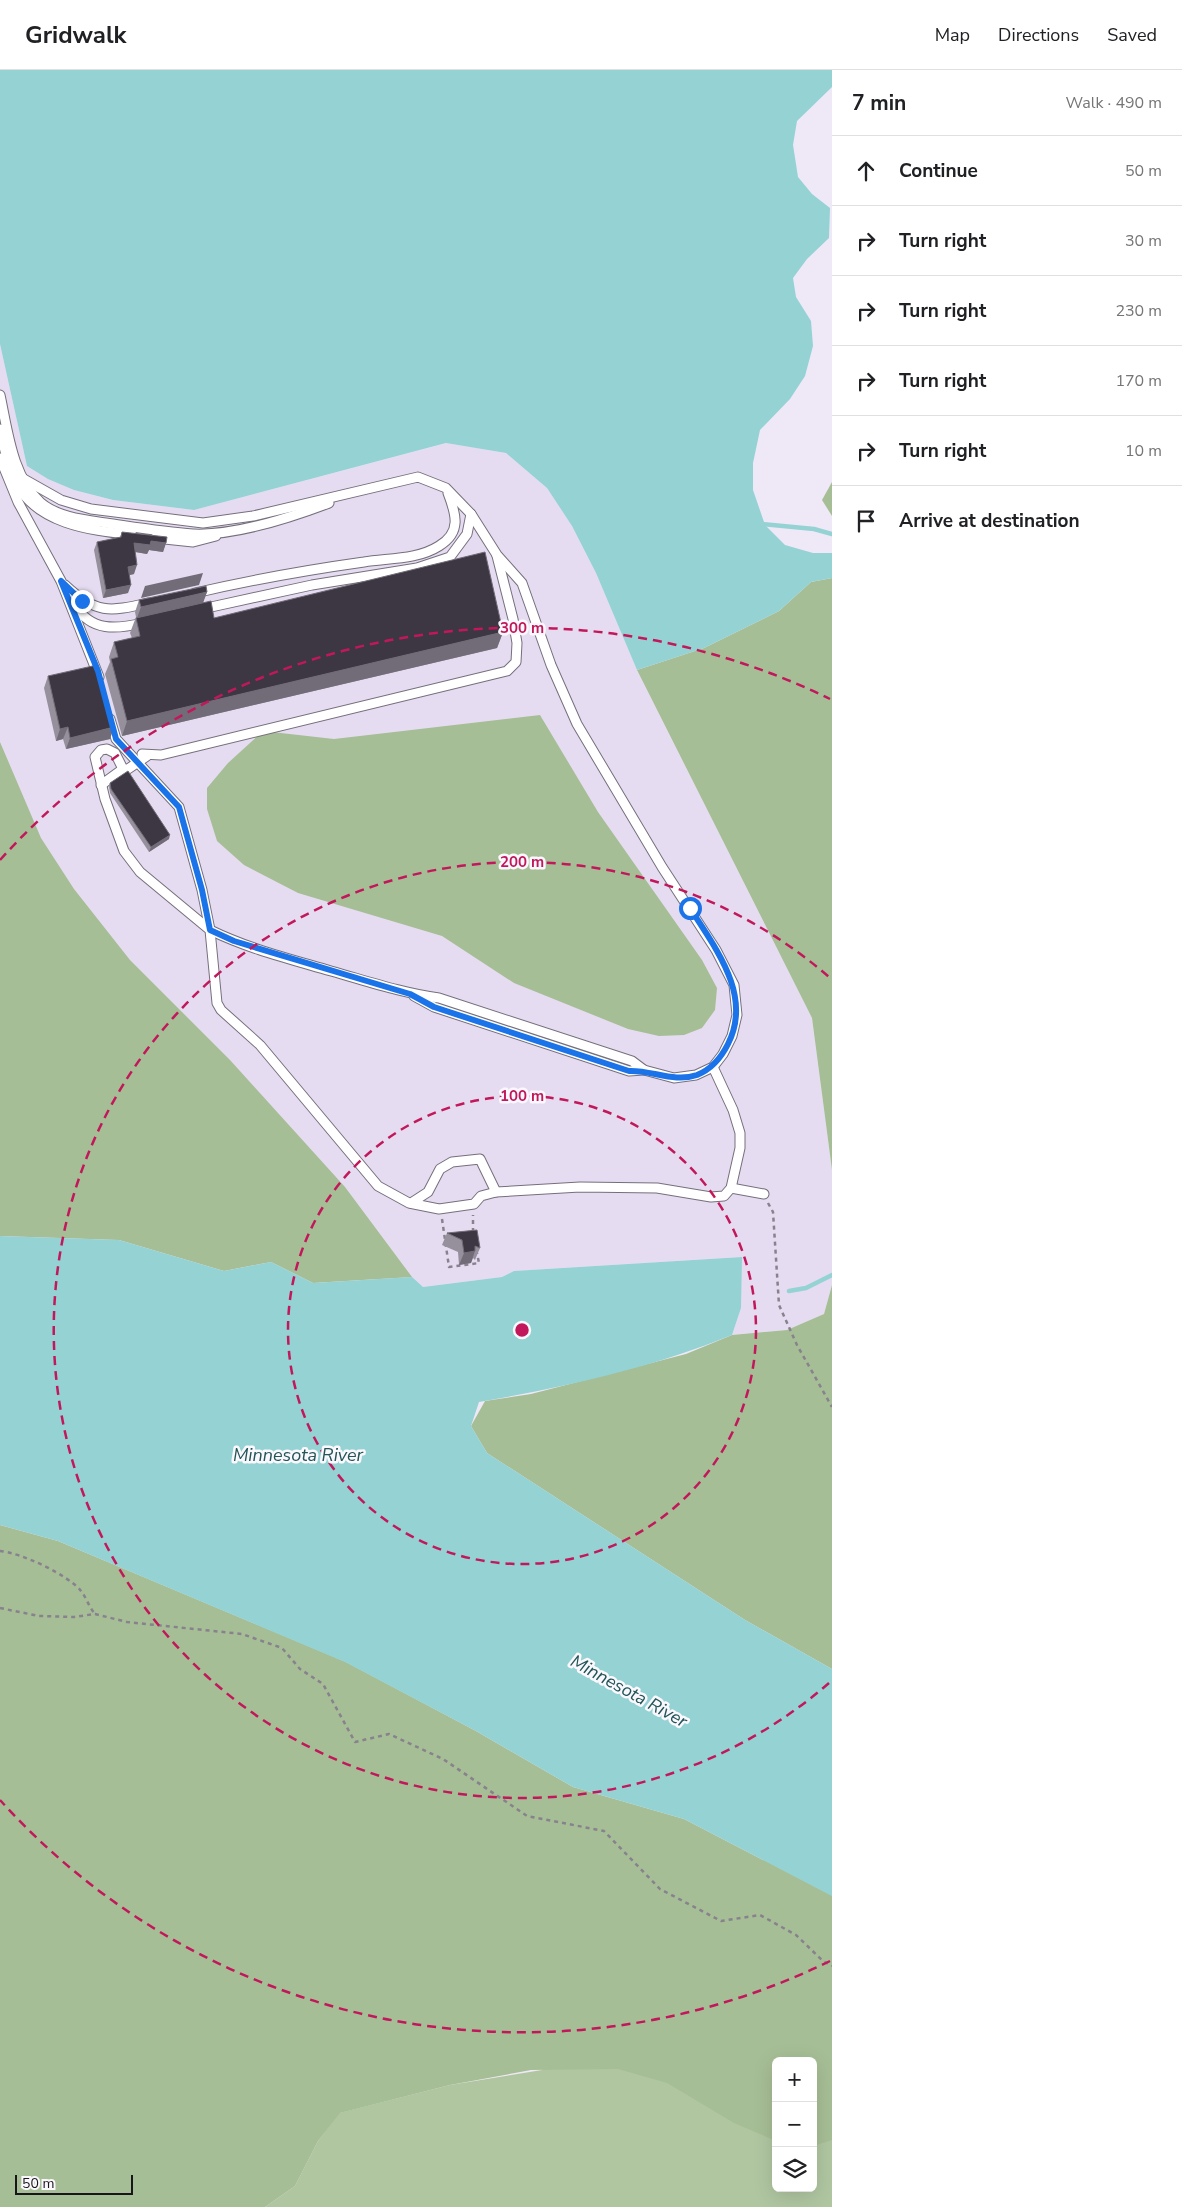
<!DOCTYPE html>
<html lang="en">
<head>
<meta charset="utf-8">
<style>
  :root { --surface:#fff; --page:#f2f2f2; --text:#202124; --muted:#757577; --line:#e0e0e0 }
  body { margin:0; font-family:"Nunito Sans",sans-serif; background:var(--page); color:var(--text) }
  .controls { position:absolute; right:15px; bottom:15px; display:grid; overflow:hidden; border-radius:8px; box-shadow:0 5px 20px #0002 }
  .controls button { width:45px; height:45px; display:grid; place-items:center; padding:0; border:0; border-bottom:1px solid var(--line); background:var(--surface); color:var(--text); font:25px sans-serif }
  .scale { position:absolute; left:15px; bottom:12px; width:118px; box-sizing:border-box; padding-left:5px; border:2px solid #18161b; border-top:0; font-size:14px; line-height:18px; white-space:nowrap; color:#18161b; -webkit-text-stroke:4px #faf8fd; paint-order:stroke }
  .stop { position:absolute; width:15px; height:15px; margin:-11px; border:4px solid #1a73e8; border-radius:50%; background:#fff }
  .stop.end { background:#1a73e8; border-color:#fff; box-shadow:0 1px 5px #0008 }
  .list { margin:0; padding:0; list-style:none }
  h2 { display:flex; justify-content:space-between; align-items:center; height:65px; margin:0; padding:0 20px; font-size:21px }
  h2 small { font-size:16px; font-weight:400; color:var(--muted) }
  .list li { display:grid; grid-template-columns:32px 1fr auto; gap:15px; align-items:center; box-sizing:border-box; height:70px; padding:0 20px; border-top:1px solid var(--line) }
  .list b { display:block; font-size:19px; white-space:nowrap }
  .list em { font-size:16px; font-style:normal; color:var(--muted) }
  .icon { flex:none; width:28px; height:28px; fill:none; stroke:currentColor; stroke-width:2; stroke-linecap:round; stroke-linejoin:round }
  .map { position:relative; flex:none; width:832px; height:2137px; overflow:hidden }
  header { display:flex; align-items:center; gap:30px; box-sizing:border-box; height:70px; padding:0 25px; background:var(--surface); border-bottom:1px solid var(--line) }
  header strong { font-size:24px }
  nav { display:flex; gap:28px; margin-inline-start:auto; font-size:18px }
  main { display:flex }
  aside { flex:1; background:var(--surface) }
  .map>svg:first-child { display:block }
</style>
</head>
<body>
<header>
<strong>Gridwalk</strong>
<nav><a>Map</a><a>Directions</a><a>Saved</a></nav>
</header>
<main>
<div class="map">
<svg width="832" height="2137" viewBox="0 0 832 2137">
  <rect width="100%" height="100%" fill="#efe8f7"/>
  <!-- built -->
  <polygon fill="#e6dcf1" points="0,274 27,396 74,420 113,430 194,440 447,373 506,383 547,418 572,456 596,503 637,600 812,948 832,1100 832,1215 824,1244 787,1260 732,1265 741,1238 741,1187 514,1201 502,1207 423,1217 119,1170 0,1166"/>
  <!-- green -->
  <path fill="#b0c6a1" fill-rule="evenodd" d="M832 1725V2137H265L295 2116 318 2071 339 2043 450 2015 542 2000ZM776 1991H813V2118H776Z"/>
  <!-- forest -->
  <g fill="#a6be95">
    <polygon points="832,412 832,446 822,430"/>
    <polygon points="832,508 832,1100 812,948 637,600 704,578 779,541 811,512"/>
    <polygon points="540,645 598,742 702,890 717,918 715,940 702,958 684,965 659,966 628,959 514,913 442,866 298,823 244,795 217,771 207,739 207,718 228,693 263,661 334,669"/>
    <polygon points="0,672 41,768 74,819 130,890 230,990 345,1117 412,1207 313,1213 271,1192 224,1201 119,1170 0,1166"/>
    <polygon points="832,1215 832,1599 745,1550 487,1383 471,1356 485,1331 531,1324 686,1284 732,1265 787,1260 824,1244"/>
    <polygon points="0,1455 58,1471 346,1592 476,1661 573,1717 684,1749 832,1826 832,2070 813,2076 813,1991 776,1991 776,2071 734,2053 667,2013 618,1999 531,2000 450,2015 340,2043 318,2071 295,2116 265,2137 0,2137"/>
  </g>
  <!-- water -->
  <g fill="#95d2d3">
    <polygon points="0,0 832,0 832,17 797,51 793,75 798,107 812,124 830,138 829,168 807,189 793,208 796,227 811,251 813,276 805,306 790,329 760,360 753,393 753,420 765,455 785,475 813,483 832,483 832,508 811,512 779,541 704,578 637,600 596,503 572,456 547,418 506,383 446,373 194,440 113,430 74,420 48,409 27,396 0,274"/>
    <path d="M0 1166 119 1170 224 1201 271 1192 313 1213 412 1207 423 1217 502 1207 514 1201 742 1187 741 1238 732 1265C651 1298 565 1317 479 1332L471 1356 487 1383 745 1550 832 1599V1826L684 1749 573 1717 476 1661 345 1592 58 1471 0 1455Z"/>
  </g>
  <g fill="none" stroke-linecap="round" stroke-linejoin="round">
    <!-- stream -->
    <g stroke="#95d2d3" stroke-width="4.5">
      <polyline points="761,454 814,459 832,464"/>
      <polyline points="789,1221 806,1218 832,1205"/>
    </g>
    <!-- lane casing -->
    <g stroke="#756f7c" stroke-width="11">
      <g id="lane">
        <path d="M0 325C8 362 12 406 41 433 57 447 86 450 106 453 134 457 164 462 193 464 233 466 292 447 329 433"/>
        <path d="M0 359C4 376 7 395 15 411 36 454 89 460 132 465"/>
        <polyline points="0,388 18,432 61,511 99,607"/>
        <path d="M22 408 61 430 91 439 203 453 253 446 418 407 446 418 471 444 497 485 522 513 551 595 577 654 662 797 716 880 734 915 737 945 732 966 723 984 713 997 696 1005 674 1008 644 1000 632 991 439 928C402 923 367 911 331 901 290 889 249 879 210 860L202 820 179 737 116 669 110 649"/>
        <polyline points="155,468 193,472 216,466"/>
        <path d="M65 515C96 544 109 542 148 533"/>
        <path d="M195 523C251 510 307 500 364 492 388 488 417 490 439 476 462 462 456 444 448 423"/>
        <path d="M76 536C91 562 117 559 143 553"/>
        <polyline points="202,539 312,515 417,498 450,487 467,464 471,444"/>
        <polyline points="142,684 161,685 507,601 516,592 517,573 513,549 497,486"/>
        <polyline points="147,686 128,699 123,699 115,683 107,679 101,680 95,687 105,729 124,781 140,802 210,860 217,933 221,940 260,975 378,1116 409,1133 439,1139 474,1134 481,1126 496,1122 580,1117 657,1118 711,1127 724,1126 731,1118 740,1078 740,1063 733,1040 713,997"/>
        <polyline points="101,715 123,699"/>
        <polyline points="414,926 434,937 629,1001 644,1000"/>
        <polyline points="731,1118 764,1124"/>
        <polyline points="411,1133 428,1122 440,1099 452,1092 480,1089 496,1122"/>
      </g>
    </g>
    <!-- path -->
    <g stroke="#87828d" stroke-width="2.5" stroke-dasharray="4 4" stroke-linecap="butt">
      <polyline points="768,1133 773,1142 779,1235 797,1275 832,1337"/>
      <polyline points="442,1149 449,1197 479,1193 477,1183"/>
      <polyline points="473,1162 473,1145"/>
      <path d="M0 1481C21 1483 67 1504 81 1521 86 1527 89 1537 95 1544"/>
      <polyline points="0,1538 39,1546 74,1547 95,1544 127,1552 242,1564 282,1578 300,1599 323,1614 355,1672 389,1664 443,1689 527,1746 604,1761 660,1819 721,1851 760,1845 796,1865 823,1891 832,1896"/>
    </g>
    <!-- lane -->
    <use href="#lane" stroke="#fff" stroke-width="9"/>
  </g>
  <!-- wall -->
  <g fill="#96909c">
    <polygon points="122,462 166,473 163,482 149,480 147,484 135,482 134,504 130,505 128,523 103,528 94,480 97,472 120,467"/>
    <polygon points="207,522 203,532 214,548 503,562 497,578 122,666 105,604 110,592 109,587 114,572 132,568 130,563 136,547 135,542 139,530"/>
    <polygon points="48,606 110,669 66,679 63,669 56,671 44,618"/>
    <polygon points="110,713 169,769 149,782 110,723 109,717"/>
    <polygon points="447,1163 480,1178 475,1190 473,1188 471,1193 459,1195 458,1182 442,1175"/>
  </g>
  <!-- shaded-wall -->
  <g fill="#726c78">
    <polygon points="151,471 166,473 163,482 149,480 147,484 130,481 134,473"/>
    <polygon points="137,495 134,504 125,506 128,497"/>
    <polygon points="203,503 199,515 141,528 145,516"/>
    <polygon points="131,515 128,523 103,528 106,520"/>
    <polygon points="207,522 203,533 137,548 141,537"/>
    <polygon points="503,562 497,578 122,666 127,651"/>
    <polygon points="68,657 63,669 56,671 60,659"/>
    <polygon points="114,657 110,669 66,679 70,668"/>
    <polygon points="170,765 169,769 149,782 151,777"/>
    <polygon points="475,1181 471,1193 459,1195 464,1183"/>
  </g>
  <!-- building -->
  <g fill="#3c3742" stroke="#726c78">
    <polygon points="122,462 167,467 166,473 151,471 150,475 134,473 137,495 128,497 131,515 106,520 97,472 121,467"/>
    <polygon points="485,482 503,562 127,651 111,589 118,587 114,572 140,566 136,548 211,531 214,548"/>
    <polygon points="206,516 207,522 141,537 139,530"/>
    <polygon points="97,595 114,657 70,668 68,657 60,659 48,606"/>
    <polygon points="128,701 170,765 151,777 111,719 110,713"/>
    <polygon points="477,1160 480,1178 475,1176 475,1181 464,1183 462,1170 447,1163"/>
  </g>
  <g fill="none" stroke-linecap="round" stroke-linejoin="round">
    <!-- route -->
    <path stroke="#1a73e8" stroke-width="6" d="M82 531 61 511 98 601 116 669 179 737 202 820 210 860 234 871 410 924 434 937 629 1001C652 1000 674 1013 697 1005 712 999 721 988 728 974 753 925 715 878 690 838"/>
  </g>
  <!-- distance rings -->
  <g fill="none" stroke="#c2185b" stroke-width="2.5" stroke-dasharray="9 6">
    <circle cx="522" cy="1260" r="234"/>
    <path d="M829 1613A468 468 0 1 1 829 907"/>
    <path d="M830 1891A702 702 0 0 1 0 1730M0 790A702 702 0 0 1 830 629"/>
  </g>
  <g text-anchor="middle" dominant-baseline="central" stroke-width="5" stroke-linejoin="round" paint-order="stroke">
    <!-- water labels -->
    <g font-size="18" font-style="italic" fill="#215557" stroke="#faf8fd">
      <text x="298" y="1385">Minnesota River</text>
      <text transform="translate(629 1621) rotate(29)">Minnesota River</text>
    </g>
  </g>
  <circle cx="522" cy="1260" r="8" fill="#c2185b" stroke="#faf8fd" stroke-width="2.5"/>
  <g font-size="15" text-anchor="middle" font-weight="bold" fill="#c2185b" stroke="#faf8fd" stroke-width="5" stroke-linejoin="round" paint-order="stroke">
    <text x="522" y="563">300 m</text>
    <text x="522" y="797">200 m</text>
    <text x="522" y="1031">100 m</text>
  </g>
</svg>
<div class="controls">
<button>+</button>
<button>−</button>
<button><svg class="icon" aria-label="layers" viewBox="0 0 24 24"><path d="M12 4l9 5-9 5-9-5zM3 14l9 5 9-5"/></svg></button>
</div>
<div class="scale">50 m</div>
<div class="stop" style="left:690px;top:838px"></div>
<div class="stop end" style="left:82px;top:531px"></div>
</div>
<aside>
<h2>7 min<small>Walk · 490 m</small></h2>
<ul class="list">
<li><svg class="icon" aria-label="ahead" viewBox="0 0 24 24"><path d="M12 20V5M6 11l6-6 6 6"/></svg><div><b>Continue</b></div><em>50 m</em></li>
<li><svg class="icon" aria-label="right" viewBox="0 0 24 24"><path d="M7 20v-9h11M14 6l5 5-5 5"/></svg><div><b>Turn right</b></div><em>30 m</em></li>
<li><svg class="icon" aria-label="right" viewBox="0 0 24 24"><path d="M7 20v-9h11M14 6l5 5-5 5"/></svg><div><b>Turn right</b></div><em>230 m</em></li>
<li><svg class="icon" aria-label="right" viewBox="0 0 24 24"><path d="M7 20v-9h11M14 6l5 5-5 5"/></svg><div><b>Turn right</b></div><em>170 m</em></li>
<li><svg class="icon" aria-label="right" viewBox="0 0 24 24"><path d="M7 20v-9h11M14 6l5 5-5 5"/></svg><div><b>Turn right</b></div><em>10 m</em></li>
<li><svg class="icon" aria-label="arrive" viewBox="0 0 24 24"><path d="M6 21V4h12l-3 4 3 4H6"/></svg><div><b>Arrive at destination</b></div></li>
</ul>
</aside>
</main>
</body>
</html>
